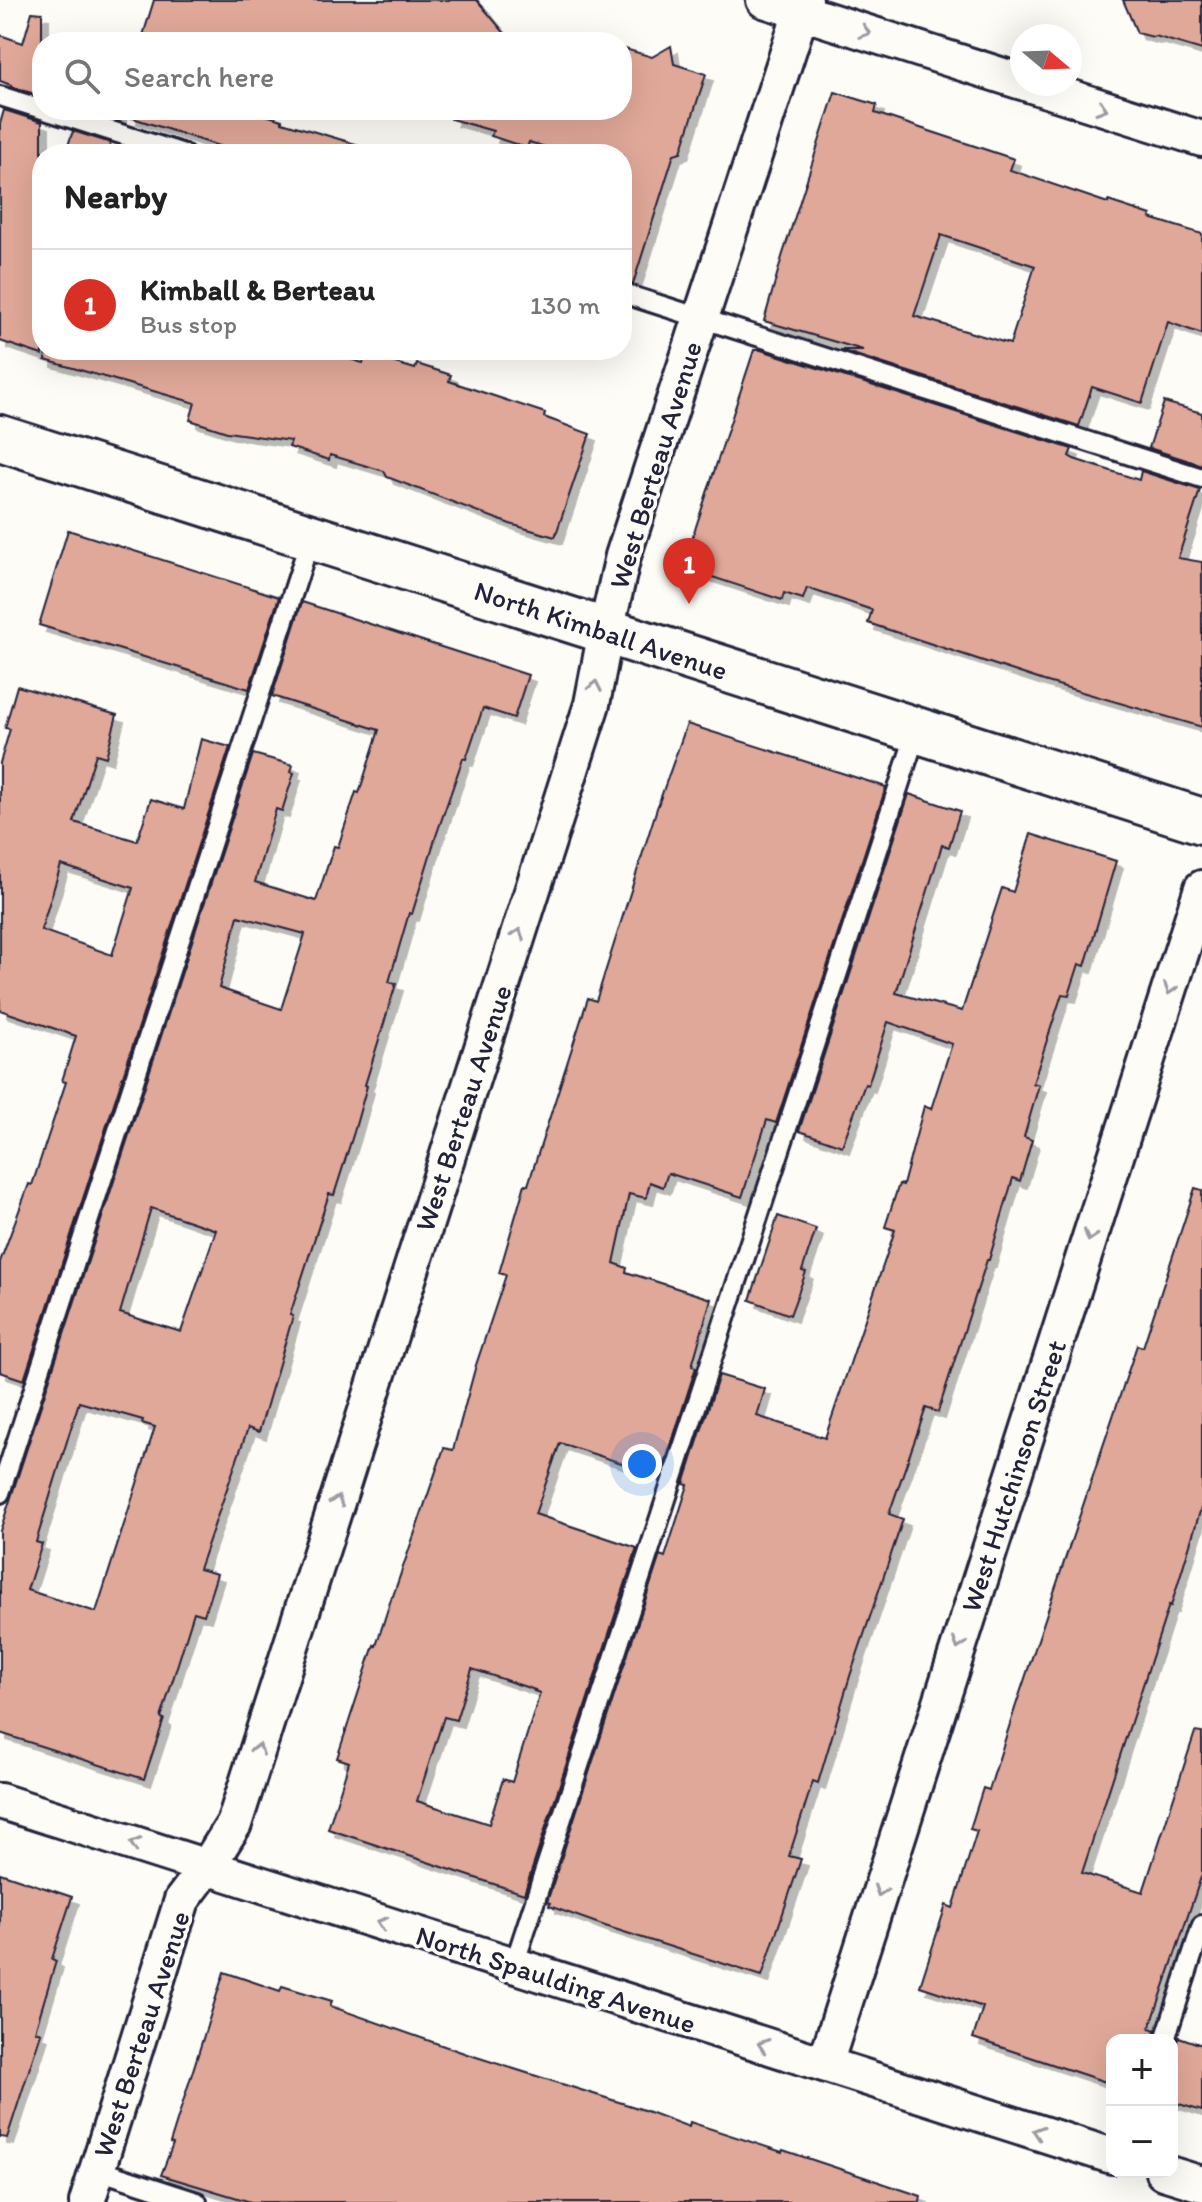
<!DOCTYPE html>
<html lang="en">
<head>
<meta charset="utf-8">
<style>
  :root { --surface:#fff; --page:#f2f2f2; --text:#222; --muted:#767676; --line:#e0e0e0; --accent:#d93025 }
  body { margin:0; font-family:Itim,sans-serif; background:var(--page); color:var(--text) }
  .controls { position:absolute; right:24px; bottom:24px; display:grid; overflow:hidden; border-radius:16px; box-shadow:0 8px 32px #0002 }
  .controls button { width:72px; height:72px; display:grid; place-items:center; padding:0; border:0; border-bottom:2px solid var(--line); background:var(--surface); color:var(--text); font:40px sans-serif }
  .compass { position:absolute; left:1010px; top:24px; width:72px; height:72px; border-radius:50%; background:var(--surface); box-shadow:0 8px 32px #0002; rotate:109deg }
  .you { position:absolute; left:642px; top:1464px; width:28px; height:28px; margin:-20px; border:6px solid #fff; border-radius:50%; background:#1a73e8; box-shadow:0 0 0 12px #1a73e833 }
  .badge { display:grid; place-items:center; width:52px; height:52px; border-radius:50%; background:var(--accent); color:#fff; font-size:26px; font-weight:700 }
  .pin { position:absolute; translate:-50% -66px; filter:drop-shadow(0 2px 4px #0008) }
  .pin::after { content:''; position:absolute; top:42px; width:28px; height:24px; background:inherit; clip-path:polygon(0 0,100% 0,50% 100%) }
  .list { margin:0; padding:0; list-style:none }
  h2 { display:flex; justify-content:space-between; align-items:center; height:104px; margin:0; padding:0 32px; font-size:34px }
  h2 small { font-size:26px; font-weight:400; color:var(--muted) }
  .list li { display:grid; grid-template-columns:52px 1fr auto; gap:24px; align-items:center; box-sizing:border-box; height:112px; padding:0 32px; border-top:2px solid var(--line) }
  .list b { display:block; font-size:30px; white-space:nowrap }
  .list p { margin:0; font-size:26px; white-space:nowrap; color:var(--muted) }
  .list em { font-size:26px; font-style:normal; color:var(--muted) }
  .icon { flex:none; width:44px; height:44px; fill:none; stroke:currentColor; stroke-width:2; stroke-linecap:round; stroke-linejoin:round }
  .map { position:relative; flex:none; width:1202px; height:2202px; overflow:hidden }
  .search { position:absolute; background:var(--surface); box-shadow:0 8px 32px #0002; left:32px; top:32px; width:600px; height:88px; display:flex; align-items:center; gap:20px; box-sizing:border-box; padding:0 28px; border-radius:32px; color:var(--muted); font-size:30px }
  .panel { position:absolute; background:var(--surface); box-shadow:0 8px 32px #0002; left:32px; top:144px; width:600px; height:216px; border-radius:32px }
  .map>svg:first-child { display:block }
</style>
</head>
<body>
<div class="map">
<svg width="1202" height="2202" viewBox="0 0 1202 2202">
  <defs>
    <filter id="shadow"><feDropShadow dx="7" dy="7" stdDeviation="0" flood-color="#0004"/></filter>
  </defs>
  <rect width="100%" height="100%" fill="#fdfcf7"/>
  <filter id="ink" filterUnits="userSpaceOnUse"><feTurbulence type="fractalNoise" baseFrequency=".0125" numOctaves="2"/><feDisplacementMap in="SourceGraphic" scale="16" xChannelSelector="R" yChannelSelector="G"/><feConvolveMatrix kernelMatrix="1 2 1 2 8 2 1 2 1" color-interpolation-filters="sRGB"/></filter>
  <g filter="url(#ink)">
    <!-- building -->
    <g fill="#e0a898" stroke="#22223b" stroke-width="2" fill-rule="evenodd" filter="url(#shadow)">
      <polygon points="154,0 477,0 512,42 141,42"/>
      <polygon points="1123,0 1202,0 1202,50 1155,36 1153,37 1137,33"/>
      <polygon points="32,12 42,13 42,96 11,87 11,85 0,81 0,35 23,43"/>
      <polygon points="671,46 674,64 706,74 681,152 674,154 633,284 622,281 622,154 569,154 529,142 527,148 491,136 493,131 451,119 452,110 622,110 622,48 652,57"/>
      <path d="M835 92 877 105 875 113 1014 159 1010 170 1108 203V201L1151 215 1150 218 1202 234V334L1168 322 1142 403 1092 387 1079 426 840 350H863L764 321 782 257ZM941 235 1035 266 1010 344 914 316Z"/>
      <polygon points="4,110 42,122 42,355 0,341 0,124"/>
      <polygon points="85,110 121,110 118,120"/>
      <polygon points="131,110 249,110 282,120 282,122 359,145 358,154 243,154 130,117"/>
      <polygon points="73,131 111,143 108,154 65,154"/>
      <polygon points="46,350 320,350 363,363 366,354 415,369 417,364 451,375 449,381 545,413 544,417 590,434 555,537 510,524 387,477 384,471 330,455 329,460 289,447 291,441 227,432 190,420 195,403 45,360"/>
      <polygon points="754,350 761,350 1072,449 1069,456 1074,459 1139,480 1141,471 1200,490 1178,558 1202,562 1202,727 1044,681 868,623 872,610 807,588 803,599 784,593 782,600 703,574 705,569 684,563"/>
      <polygon points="1164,402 1202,413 1202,465 1149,448"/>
      <polygon points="68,530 279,597 249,689 39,625"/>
      <path d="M302 602 528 675 514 718 483 708 466 759 463 758 436 836 412 914 409 913 389 982 396 984 365 1085 367 1086 354 1132 334 1195 329 1194 290 1315 293 1316 259 1432 248 1428 199 1569 217 1574 204 1615 194 1612 161 1718 164 1719 144 1779 0 1733V1531L253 754 293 765 291 772 294 773 282 811 276 809 255 882 316 901 334 846 338 847 356 792 359 793 379 730 272 696ZM238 916 305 934 281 1009 219 988ZM151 1208 216 1230 181 1332 120 1313ZM79 1402 143 1420 142 1423 155 1427 96 1612 27 1590 42 1544 36 1542Z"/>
      <path d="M17 686 117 715 106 757 96 754 74 822 137 841 151 799 184 809 201 739 230 747 24 1380 0 1372V1262L29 1184 32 1185 66 1082 62 1081 76 1036 0 1010V763L10 729 5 728ZM61 865 133 888 112 955 41 930Z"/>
      <path d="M687 724 886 787 776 1123 767 1120 742 1197 668 1173 663 1187 650 1182 646 1198 629 1194 614 1263 627 1268 626 1272 711 1299 692 1366 696 1367 661 1476 560 1443 535 1514 637 1548 524 1894 328 1829 349 1762 337 1758 374 1645 376 1646 392 1596H393L444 1448 453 1450 476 1365 506 1275 499 1273 525 1184 528 1185 588 998 596 1001 657 808ZM472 1669 535 1690 534 1691 540 1693 512 1782 503 1779 489 1824 417 1801 444 1717 456 1720Z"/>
      <polygon points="909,794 960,811 949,847 942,845 896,993 962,1011 1002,888 1013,892 1031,834 1116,861 1085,966 1079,964 1069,995 1062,994 1033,1083 1039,1085 1024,1137 1032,1140 1020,1181 1013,1178 989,1260 987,1260 938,1412 926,1408 889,1514 903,1519 850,1676 818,1783 813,1781 789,1856 801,1859 762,1976 605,1926 549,1906 550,1903 547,1902 660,1555 665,1557 688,1485 684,1484 719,1375 765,1389 757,1416 825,1438 895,1230 885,1227 899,1184 903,1185 924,1106 931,1109 952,1044 888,1022 868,1085 865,1084 842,1146 799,1131"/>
      <polygon points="1195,1188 1202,1190 1202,1505 1171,1606 1169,1605 1082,1873 1143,1892 1195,1732 1202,1733 1202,1874 1150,2028 1156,2030 1153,2040 1112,2040 1112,2084 973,2038 983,2007 920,1986 946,1905 953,1908 977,1831 970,1829 983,1788 989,1790 1016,1705 1137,1345 1143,1347"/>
      <polygon points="778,1216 816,1229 802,1271 806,1272 790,1315 750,1300"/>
      <polygon points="0,1873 72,1897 52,1959 56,1961 35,2031 41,2033 7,2138 0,2137"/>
      <polygon points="224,1972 280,1991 282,1986 332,2001 330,2006 467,2054 641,2109 689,2127 690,2122 782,2152 783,2150 921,2196 920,2202 251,2202 161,2175 173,2144 170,2143"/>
      <polygon points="1179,2037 1202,2045 1202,2111 1172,2102 1172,2050"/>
    </g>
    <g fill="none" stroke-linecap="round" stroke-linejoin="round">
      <!-- lane casing -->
      <g stroke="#22223b" stroke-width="24">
        <g id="lane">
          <polyline points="0,96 42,109"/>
          <polyline points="45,110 184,154"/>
          <polyline points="622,293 1202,478"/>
          <polyline points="0,1493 311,537"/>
          <polyline points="514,1965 917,730"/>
          <polyline points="1165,2040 1202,1925"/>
          <polyline points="98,2170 197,2202"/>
        </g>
      </g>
      <!-- street casing -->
      <g stroke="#22223b" stroke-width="40">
        <g id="street">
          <polyline points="764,0 1022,82"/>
          <polyline points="1028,84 1202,139"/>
          <polyline points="0,1801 1112,2156"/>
          <polyline points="825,2064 1202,888"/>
          <polyline points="1163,2172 1202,2184"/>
          <polyline points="87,2202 182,1900 207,1867 234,1824 592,704 606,631 623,556 805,0"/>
        </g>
      </g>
      <!-- secondary casing -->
      <g stroke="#22223b" stroke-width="50">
        <polyline id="secondary" points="0,438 1202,821"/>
      </g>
      <!-- lane -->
      <use href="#lane" stroke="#fdfcf7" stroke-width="18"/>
      <!-- street -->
      <use href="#street" stroke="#fdfcf7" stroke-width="34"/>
      <!-- secondary -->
      <use href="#secondary" stroke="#fdfcf7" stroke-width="44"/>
    </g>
    <!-- one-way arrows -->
    <defs><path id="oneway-chevron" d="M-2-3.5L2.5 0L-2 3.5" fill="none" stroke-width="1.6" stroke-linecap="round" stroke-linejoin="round" transform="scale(2)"/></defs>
    <g stroke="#9a9aa2">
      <use href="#oneway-chevron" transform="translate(865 32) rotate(18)"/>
      <use href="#oneway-chevron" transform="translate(1102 108) rotate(18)"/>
      <use href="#oneway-chevron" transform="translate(595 686) rotate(-79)"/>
      <use href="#oneway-chevron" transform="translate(518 934) rotate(-72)"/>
      <use href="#oneway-chevron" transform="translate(1170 989) rotate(108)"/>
      <use href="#oneway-chevron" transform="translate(1090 1236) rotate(108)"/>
      <use href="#oneway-chevron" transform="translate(337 1501) rotate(-72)"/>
      <use href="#oneway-chevron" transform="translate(959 1644) rotate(108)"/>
      <use href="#oneway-chevron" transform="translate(258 1749) rotate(-72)"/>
      <use href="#oneway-chevron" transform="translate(135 1844) rotate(-162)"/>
      <use href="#oneway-chevron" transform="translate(880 1891) rotate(108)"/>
      <use href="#oneway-chevron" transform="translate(382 1923) rotate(-162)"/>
      <use href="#oneway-chevron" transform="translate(763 2045) rotate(-162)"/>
      <use href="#oneway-chevron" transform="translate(1038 2132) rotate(-162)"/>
    </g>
  </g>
  <g text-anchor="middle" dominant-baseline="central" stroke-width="7" stroke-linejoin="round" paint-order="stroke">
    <!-- street labels -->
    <g font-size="28" fill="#22223b" stroke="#fdfcf7">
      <text transform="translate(655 465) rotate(-73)">West Berteau Avenue</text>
      <text transform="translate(601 630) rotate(18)">North Kimball Avenue</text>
      <text transform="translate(463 1108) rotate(-72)">West Berteau Avenue</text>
      <text transform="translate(1013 1476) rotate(-72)">West Hutchinson Street</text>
      <text transform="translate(556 1979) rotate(18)">North Spaulding Avenue</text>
      <text transform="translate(141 2034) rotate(-72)">West Berteau Avenue</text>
    </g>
  </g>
</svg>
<div class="controls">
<button>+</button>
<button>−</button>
</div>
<svg class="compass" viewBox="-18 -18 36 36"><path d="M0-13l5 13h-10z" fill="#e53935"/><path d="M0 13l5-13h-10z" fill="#767676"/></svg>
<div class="you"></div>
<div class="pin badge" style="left:689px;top:604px">1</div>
<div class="search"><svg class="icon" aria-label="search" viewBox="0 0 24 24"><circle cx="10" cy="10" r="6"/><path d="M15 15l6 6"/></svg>Search here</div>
<section class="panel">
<h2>Nearby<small></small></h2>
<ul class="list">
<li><span class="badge">1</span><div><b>Kimball &amp; Berteau</b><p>Bus stop</p></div><em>130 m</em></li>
</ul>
</section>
</div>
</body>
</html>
